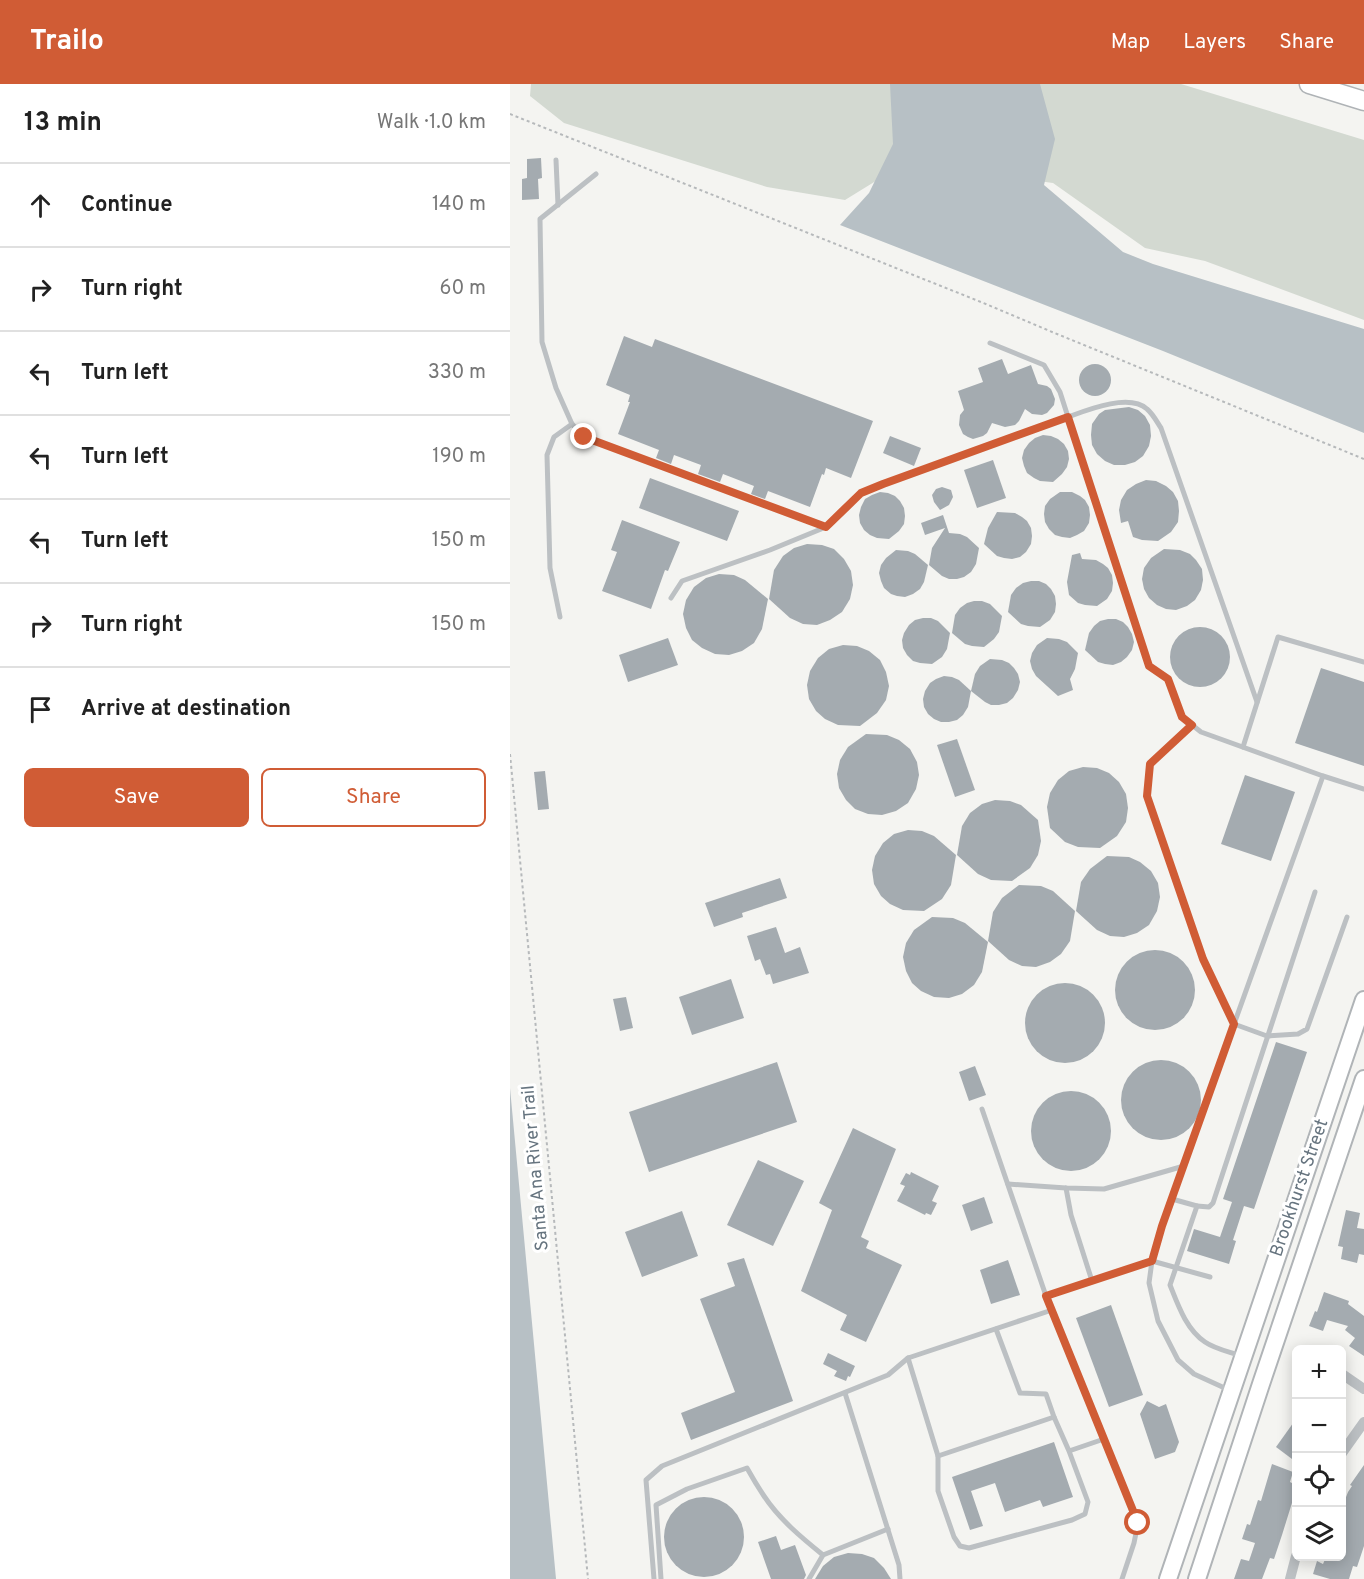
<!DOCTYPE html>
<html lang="en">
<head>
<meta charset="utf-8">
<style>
  :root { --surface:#fff; --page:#f6f6f6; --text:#222; --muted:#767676; --line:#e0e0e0; --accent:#d05c35 }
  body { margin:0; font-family:Overpass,sans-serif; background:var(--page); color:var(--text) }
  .controls { position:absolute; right:18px; bottom:18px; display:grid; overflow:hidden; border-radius:9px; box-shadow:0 3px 15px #0003 }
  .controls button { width:54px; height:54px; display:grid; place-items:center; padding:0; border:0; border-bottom:2px solid var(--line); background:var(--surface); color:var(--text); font:30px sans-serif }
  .stop { position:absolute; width:18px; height:18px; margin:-14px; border:4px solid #d05c35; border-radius:50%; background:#fff }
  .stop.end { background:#d05c35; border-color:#fff; box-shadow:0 2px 6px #0008 }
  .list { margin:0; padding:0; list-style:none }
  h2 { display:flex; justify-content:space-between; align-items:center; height:78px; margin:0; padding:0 24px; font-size:26px }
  h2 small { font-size:20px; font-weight:400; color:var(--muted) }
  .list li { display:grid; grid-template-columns:39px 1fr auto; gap:18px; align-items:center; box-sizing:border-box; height:84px; padding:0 24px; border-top:2px solid var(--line) }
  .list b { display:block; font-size:22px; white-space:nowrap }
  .list em { font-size:20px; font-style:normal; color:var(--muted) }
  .actions { display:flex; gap:12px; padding:18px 24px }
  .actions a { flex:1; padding:14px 0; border:2px solid var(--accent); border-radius:9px; text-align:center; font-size:21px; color:var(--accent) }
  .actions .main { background:var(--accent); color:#fff }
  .icon { flex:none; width:33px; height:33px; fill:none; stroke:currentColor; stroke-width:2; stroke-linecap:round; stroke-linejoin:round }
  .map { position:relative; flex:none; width:854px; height:1495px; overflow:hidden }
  header { display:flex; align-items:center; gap:36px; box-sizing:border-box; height:84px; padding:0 30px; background:var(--accent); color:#fff }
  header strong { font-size:28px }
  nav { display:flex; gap:33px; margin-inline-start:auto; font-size:21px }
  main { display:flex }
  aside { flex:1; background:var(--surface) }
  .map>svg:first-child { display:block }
</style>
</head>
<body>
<header>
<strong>Trailo</strong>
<nav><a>Map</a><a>Layers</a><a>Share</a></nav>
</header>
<main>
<aside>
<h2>13 min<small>Walk · 1.0 km</small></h2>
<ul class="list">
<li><svg class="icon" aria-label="ahead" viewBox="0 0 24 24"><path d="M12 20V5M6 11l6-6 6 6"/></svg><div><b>Continue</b></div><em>140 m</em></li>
<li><svg class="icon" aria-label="right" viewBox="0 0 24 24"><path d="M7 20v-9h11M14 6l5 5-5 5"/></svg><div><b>Turn right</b></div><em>60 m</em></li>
<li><svg class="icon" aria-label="left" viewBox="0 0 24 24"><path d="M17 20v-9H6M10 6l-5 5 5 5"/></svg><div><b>Turn left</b></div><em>330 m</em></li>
<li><svg class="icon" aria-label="left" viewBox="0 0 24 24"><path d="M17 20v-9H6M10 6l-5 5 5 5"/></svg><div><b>Turn left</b></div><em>190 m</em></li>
<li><svg class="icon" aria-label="left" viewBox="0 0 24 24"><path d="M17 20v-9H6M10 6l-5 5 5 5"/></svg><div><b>Turn left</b></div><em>150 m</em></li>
<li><svg class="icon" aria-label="right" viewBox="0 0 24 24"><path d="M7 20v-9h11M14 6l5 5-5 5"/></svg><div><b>Turn right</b></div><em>150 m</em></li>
<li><svg class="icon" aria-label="arrive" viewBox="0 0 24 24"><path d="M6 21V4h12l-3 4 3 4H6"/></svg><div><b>Arrive at destination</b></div></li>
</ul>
<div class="actions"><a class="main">Save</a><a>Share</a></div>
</aside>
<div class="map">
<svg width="854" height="1495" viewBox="0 0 854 1495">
  <rect width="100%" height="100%" fill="#f4f4f1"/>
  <!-- green -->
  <polygon fill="#d3d9d1" points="21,0 671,0 854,56 854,236 695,177 635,164 543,99 395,79 335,116 257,103 54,39 20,12"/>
  <!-- water -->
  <g fill="#b7c0c5">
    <polygon points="380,0 530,0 545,55 534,101 613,168 643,180 854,245 854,349 653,267 330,141 359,109 383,60"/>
    <polygon points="0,1004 46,1495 0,1495"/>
  </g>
  <!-- building -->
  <g fill="#a4abb0">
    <polygon points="31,74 32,94 28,95 29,115 12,116 12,95 17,94 17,75"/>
    <polygon points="114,252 142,263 145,255 363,337 341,394 316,384 314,391 312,390 300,423 258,407 255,415 241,410 244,402 213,390 210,398 188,390 191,381 164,371 161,380 146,374 149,366 108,350 120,318 118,318 120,311 96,301"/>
    <polygon points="492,275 498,290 521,281 528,300 537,302 541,305 545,315 544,321 537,329 532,331 522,330 515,325 509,337 505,341 495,343 482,339 477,349 473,352 463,355 458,353 453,350 449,341 450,331 454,326 448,307 473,298 468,284"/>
    <circle cx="585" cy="296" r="16"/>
    <polygon points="619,323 628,326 635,332 640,341 641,352 639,362 633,372 625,378 615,381 604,381 595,377 587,370 582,361 581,351 582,340 589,330 595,326"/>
    <polygon points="533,351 541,352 548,355 554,360 558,367 559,375 557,383 552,390 543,398 530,397 524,394 517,389 514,382 512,374 514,366 519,359 525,354"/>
    <polygon points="380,352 411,364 404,382 373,369"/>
    <polygon points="483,376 496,414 467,424 454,386"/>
    <polygon points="140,394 229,427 217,457 129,424"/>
    <polygon points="636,396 646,397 656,402 663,408 668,417 669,427 668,438 661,448 648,457 632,456 623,453 618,437 611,439 609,426 611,416 617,406 626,400"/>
    <polygon points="432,403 441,406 443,413 439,421 430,426 424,418 422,411 426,405"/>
    <polygon points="370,408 378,409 385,412 390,417 394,424 395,432 394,440 389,447 379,455 367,454 360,451 354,446 350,439 349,431 351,423 355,415 362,411"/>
    <polygon points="550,408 562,408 570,412 575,416 579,423 580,431 579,439 574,447 567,451 560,454 552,453 545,451 539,445 535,438 534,430 535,422 540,415"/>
    <polygon points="487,428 505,429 512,433 517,437 521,444 522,452 521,460 516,468 510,473 502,475 494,474 487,472 474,460 478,444"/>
    <polygon points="433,431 439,449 450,450 457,453 469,464 466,480 461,488 454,493 447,495 439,495 432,492 419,481 422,464 435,444 415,451 411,439"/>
    <polygon points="112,436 170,458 158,487 155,486 141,525 92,507 107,468 101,466"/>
    <polygon points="297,460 312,461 324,465 334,475 341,487 343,501 340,515 332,528 320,536 307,541 293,540 280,534 259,515 264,486 273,472 284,464"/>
    <polygon points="654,465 670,466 680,470 686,476 692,485 693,496 691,506 685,516 677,522 666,526 656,525 647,521 639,514 634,505 632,495 634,484 641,474"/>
    <polygon points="386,466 398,467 405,470 418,481 414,498 410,505 403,510 395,513 387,512 381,510 374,504 371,497 369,489 371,481 376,474"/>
    <polygon points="570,469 572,475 586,476 593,480 598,484 602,491 603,499 602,507 597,515 587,522 575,521 568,519 559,511 557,498 562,471"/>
    <polygon points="209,490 224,491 235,496 258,515 252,545 244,559 232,567 219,571 205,570 192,564 182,556 176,544 173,530 176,516 184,503 196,494"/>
    <polygon points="521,497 529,497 536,500 541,505 545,512 546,520 545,528 540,536 530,543 518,542 511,540 498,528 501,511 506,504 513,499"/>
    <polygon points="464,517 472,517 480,520 492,532 489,548 484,555 474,563 462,562 455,560 442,549 445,531 450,524 457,519"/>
    <polygon points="413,534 421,534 428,537 440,549 437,565 432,573 422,580 410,579 403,577 397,571 393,564 392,556 394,549 399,541 405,536"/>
    <polygon points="598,535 606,535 613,538 618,543 622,550 624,558 622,566 617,573 611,578 603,581 595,580 588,578 575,566 579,549 584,542 590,537"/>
    <circle cx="690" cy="573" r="30"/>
    <polygon points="158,554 168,581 118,598 109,571"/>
    <polygon points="537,554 549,555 557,558 568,569 565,585 560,595 563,606 548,612 526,592 522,585 520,577 522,569 527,561"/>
    <polygon points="333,561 347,562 359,567 370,576 376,588 379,602 376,616 367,629 350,642 328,641 315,635 306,627 299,615 297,601 300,587 308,574 319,565"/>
    <polygon points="480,575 492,576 499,579 504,584 508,590 510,598 508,606 503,614 497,619 489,621 481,621 475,618 461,607 465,590 470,582"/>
    <polygon points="811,584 854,598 854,682 785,659"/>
    <polygon points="434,592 442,593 449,596 461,607 458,623 453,631 447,636 439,638 431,638 424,635 418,630 414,623 413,615 415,607 420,599 426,595"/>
    <polygon points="356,650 377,651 389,656 400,665 407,678 409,691 406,705 398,719 386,727 372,731 358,730 345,725 336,716 329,704 327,690 330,676 338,663"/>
    <polygon points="447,655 465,706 445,713 427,661"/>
    <polygon points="573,683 587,684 599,689 609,698 616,710 618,724 616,738 607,752 590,764 568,763 555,758 540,744 537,723 540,709 548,696 559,687"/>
    <polygon points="35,687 39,725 28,726 24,688"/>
    <polygon points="735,691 785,708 761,777 711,760"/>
    <polygon points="485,716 500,717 511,721 528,736 531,757 528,771 520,784 502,797 481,796 468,790 447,771 452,742 460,729 472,720"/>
    <polygon points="398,746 412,747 424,752 446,771 441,801 432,815 414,827 393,826 380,820 371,812 364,800 362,786 365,772 373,759 384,750"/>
    <polygon points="597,772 619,773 630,778 641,787 648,799 650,813 647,827 639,841 627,849 614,853 600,852 587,846 566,827 571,798 580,785"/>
    <polygon points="270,794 277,814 232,829 233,833 204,843 195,819"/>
    <polygon points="509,801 531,802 543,807 565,827 560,857 551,870 540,878 526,883 512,882 499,876 478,857 483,828 492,814"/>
    <polygon points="422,833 443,834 455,839 478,858 472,888 464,901 452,910 439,914 424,913 411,907 402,899 396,887 393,873 396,859 404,846"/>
    <polygon points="266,843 275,869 290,863 299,889 263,900 260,890 256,891 250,875 245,877 237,852"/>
    <circle cx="645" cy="906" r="40"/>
    <polygon points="221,895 234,934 182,951 169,913"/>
    <circle cx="555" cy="939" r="40"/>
    <polygon points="116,913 123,944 110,947 103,915"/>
    <polygon points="766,958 797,968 744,1125 734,1122 723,1156 726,1157 719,1180 677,1167 684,1145 710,1153 722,1118 713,1115"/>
    <circle cx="651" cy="1016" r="40"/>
    <polygon points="267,978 287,1038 139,1088 119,1028"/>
    <polygon points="465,982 476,1011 459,1017 449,988"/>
    <circle cx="561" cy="1047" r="40"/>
    <polygon points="343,1044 386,1065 351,1153 359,1157 356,1164 392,1181 356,1258 330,1246 337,1231 291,1207 322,1126 309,1119"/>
    <polygon points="248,1076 294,1097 263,1162 217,1141"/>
    <polygon points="401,1088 429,1102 422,1117 427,1119 421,1131 416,1129 415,1131 387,1117 395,1102 390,1100 396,1089 400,1091"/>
    <polygon points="474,1113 483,1139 461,1147 452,1121"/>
    <polygon points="836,1126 850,1129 847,1144 854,1145 854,1171 849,1170 847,1179 831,1175 833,1163 828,1162"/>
    <polygon points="172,1127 188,1172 132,1193 115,1148"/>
    <polygon points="234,1174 283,1317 181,1356 171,1329 225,1308 190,1215 225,1202 217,1179"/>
    <polygon points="498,1176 510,1211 481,1220 470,1186"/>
    <polygon points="814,1208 839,1217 838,1220 854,1232 854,1272 839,1262 845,1254 835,1246 838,1242 817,1236 813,1247 799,1242 805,1227 807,1228"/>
    <polygon points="601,1221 633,1311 599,1323 566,1234"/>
    <polygon points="318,1269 345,1282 340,1293 338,1292 336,1297 324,1292 327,1287 313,1280"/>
    <polygon points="637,1317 649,1323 656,1320 669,1358 665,1368 645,1375 630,1330"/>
    <polygon points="786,1335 786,1378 766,1363"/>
    <polygon points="544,1358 563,1413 533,1423 530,1416 495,1428 485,1399 461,1407 473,1442 460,1446 442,1393"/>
    <polygon points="762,1380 783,1388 780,1398 786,1401 786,1406 772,1451 764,1475 760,1474 752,1495 724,1495 731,1475 739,1477 745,1459 732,1455 737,1440 740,1441 748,1416 751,1417"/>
    <polygon points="854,1381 854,1462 847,1483 843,1482 839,1495 820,1495 803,1490 807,1477 813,1480 816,1473 831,1473 831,1448 836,1436 831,1435 831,1426 838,1408 842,1402 840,1401"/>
    <circle cx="194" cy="1453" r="40"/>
    <polygon points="266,1452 271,1466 285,1461 296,1491 294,1495 261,1495 248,1458"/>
    <polygon points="338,1469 352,1470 364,1474 374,1484 381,1495 305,1495 313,1482 324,1473"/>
  </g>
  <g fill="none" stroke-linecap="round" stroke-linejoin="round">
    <!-- primary casing -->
    <g stroke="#b0b4b7" stroke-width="20">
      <g id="primary">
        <polyline points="658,1495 854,916"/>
        <polyline points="687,1495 751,1300 854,995"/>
      </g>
    </g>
    <!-- trunk casing -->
    <g stroke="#afb3b6" stroke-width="21">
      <polyline id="trunk" points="799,0 854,17"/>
    </g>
    <!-- path -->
    <g stroke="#b6b9bb" stroke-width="2" stroke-dasharray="3 3" stroke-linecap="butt">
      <polyline points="0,30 471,218 547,250 854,375"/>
      <polyline points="0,670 78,1495"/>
    </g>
    <!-- service -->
    <g stroke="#bcc0c3" stroke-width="5">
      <polyline points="46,76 48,121"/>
      <polyline points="86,90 30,135 32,258 46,304 62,340 74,353 316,443"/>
      <polyline points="161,514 172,497 260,466 316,443 351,409 373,400 558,333 550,308 534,281 480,259"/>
      <polyline points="50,533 40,484 37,371 44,353 62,340"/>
      <path d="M747 618 651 344C647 338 643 330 637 325 619 309 577 326 558 333L639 582 658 595 672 633 691 648 813 692 854 705"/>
      <polyline points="682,641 640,680 637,712 693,875 724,940 757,952 788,950 797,945 837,833"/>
      <polyline points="733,663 768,553 854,578"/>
      <polyline points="472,1025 536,1212 628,1439 624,1459 612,1495"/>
      <polyline points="498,1100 556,1104 594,1105 674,1082"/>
      <polyline points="556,1104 561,1131 582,1197"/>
      <path d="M662 1115 687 1122 660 1201C668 1221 676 1245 695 1258 705 1265 720 1268 731 1272"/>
      <polyline points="687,1122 699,1123 703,1119 805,808"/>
      <polyline points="536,1212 642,1177 700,1193"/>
      <polyline points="486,1245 510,1309 536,1310 544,1333"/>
      <polyline points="719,1306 684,1290 668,1276 648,1237 639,1199 642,1177 652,1141 813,692"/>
      <polyline points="335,1309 389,1481 390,1495"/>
      <polyline points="559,1367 544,1333 428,1372 428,1407 444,1453 450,1462 459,1464 562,1436 575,1430 578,1418 559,1367 594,1355"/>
      <polyline points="428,1372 398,1274 542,1226"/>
      <polyline points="144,1495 136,1396 152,1382 378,1291 398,1274"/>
      <path d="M151 1495 146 1421 177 1405 237 1384C242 1393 248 1403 254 1412 269 1435 292 1454 313 1471L378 1445"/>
      <polyline points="299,1495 313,1471"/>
    </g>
    <!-- minor -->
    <g stroke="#bcc0c3" stroke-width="10">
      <polyline points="832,1290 854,1305"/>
      <polyline points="832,1369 854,1338"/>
      <polyline points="780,1495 786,1472"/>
    </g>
    <!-- primary -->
    <use href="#primary" stroke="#fff" stroke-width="16"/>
    <!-- trunk -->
    <use href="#trunk" stroke="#fff" stroke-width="18"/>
  </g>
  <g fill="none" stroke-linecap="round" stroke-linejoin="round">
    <!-- route -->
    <polyline stroke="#d05c35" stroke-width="8" points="74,353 316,443 351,409 373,400 558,333 639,582 658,595 672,633 682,641 640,680 637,712 693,875 724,940 652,1142 642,1177 536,1212 628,1439"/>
  </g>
  <g text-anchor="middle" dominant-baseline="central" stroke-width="6" stroke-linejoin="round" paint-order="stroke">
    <!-- street labels -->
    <g font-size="18" fill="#66747f" stroke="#fff">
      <text transform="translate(26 1084) rotate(-95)">Santa Ana River Trail</text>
      <text transform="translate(790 1104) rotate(-71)">Brookhurst Street</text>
    </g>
  </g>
</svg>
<div class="controls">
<button>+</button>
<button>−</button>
<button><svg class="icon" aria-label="locate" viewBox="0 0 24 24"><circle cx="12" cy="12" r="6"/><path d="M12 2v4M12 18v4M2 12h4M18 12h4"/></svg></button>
<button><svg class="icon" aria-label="layers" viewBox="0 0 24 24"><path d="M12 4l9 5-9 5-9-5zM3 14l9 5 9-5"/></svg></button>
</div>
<div class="stop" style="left:628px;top:1439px"></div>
<div class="stop end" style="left:74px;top:353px"></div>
</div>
</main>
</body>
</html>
